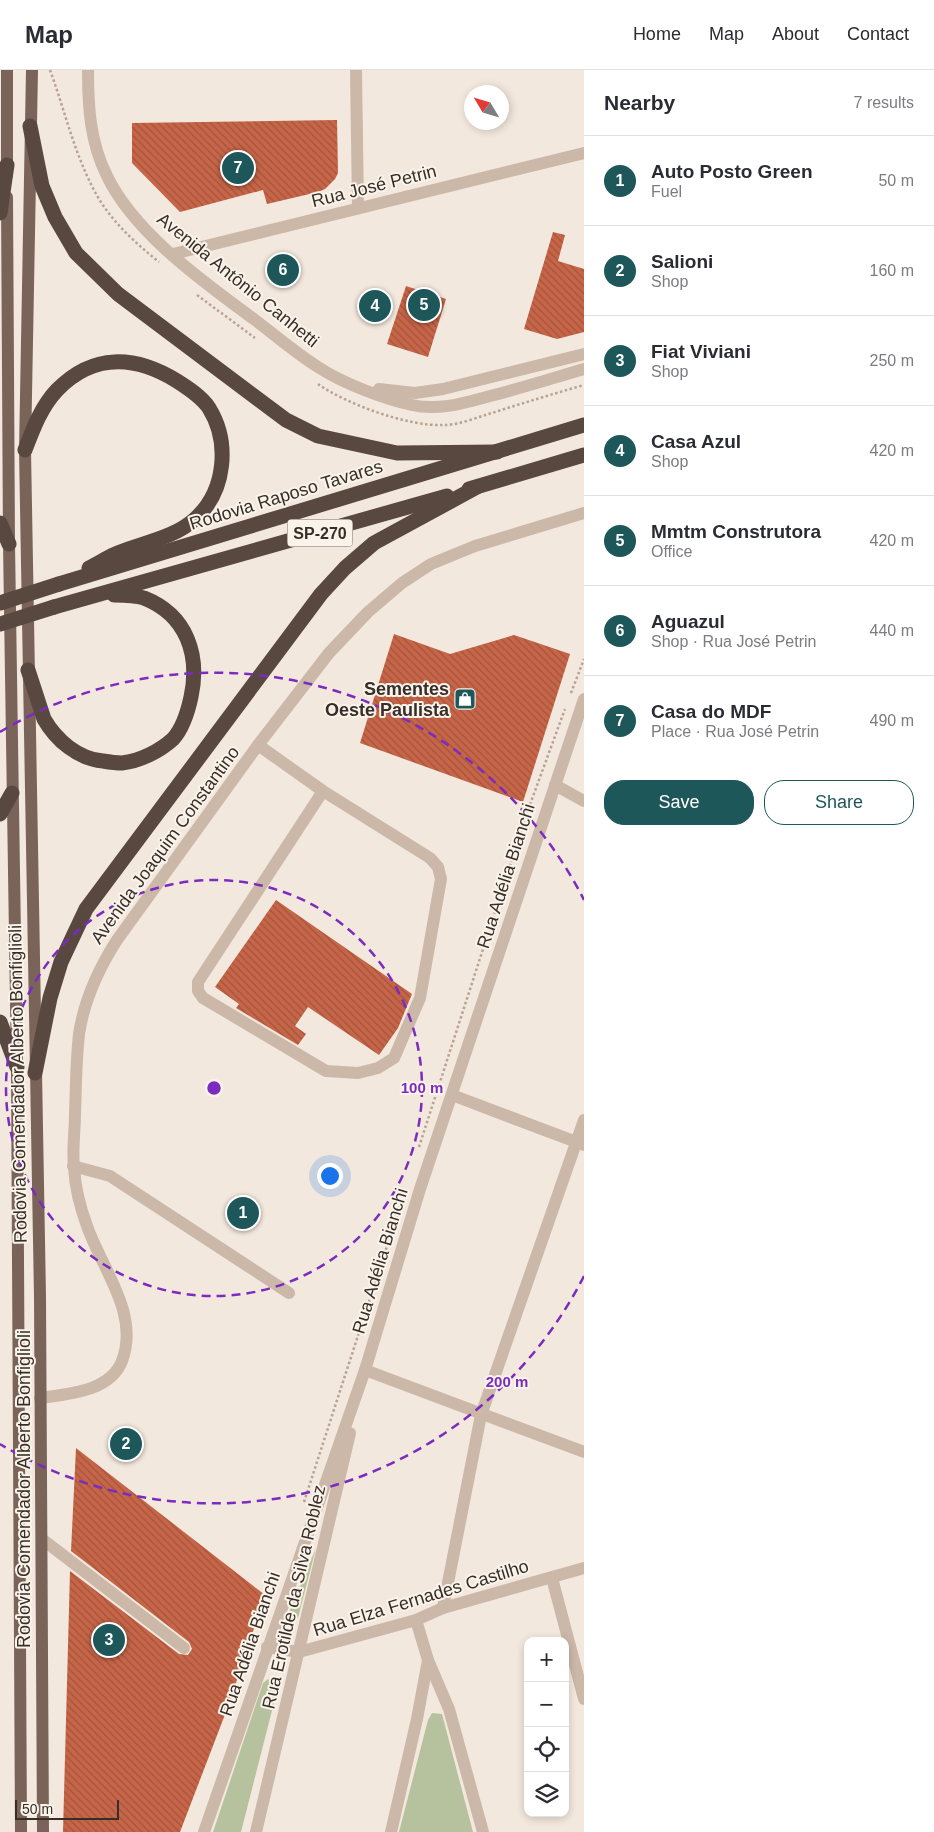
<!DOCTYPE html>
<html lang="en">
<head>
<meta charset="utf-8">
<style>
  :root { --surface:#fff; --page:#f7f7f7; --text:#2b2b33; --muted:#7c7c81; --line:#e1e1e2; --accent:#1e575a }
  body { margin:0; font-family:Helvetica,sans-serif; background:var(--page); color:var(--text) }
  .controls { position:absolute; right:15px; bottom:15px; display:grid; overflow:hidden; border-radius:10px; box-shadow:0 2px 8px #0003 }
  .controls button { width:45px; height:45px; display:grid; place-items:center; padding:0; border:0; border-bottom:1px solid var(--line); background:var(--surface); color:var(--text); font:25px sans-serif }
  .compass { position:absolute; left:464px; top:15px; width:45px; height:45px; border-radius:50%; background:var(--surface); box-shadow:0 2px 8px #0003; rotate:308deg }
  .scale { position:absolute; left:15px; bottom:12px; width:104px; box-sizing:border-box; padding-left:5px; border:2px solid #382e29; border-top:0; font-size:14px; line-height:18px; white-space:nowrap; color:#382e29; -webkit-text-stroke:4px #faf3ea; paint-order:stroke }
  .you { position:absolute; left:329px; top:1105px; width:18px; height:18px; margin:-12px; border:4px solid #fff; border-radius:50%; background:#1a73e8; box-shadow:0 0 0 8px #1a73e833 }
  .badge { display:grid; place-items:center; width:32px; height:32px; border-radius:50%; background:var(--accent); color:#fff; font-size:16px; font-weight:700 }
  .pin { position:absolute; translate:-50% -50%; border:2px solid #fff; box-shadow:0 1px 5px #0006 }
  .list { margin:0; padding:0; list-style:none }
  h2 { display:flex; justify-content:space-between; align-items:center; height:65px; margin:0; padding:0 20px; font-size:21px }
  h2 small { font-size:16px; font-weight:400; color:var(--muted) }
  .list li { display:grid; grid-template-columns:32px 1fr auto; gap:15px; align-items:center; box-sizing:border-box; height:90px; padding:0 20px; border-top:1px solid var(--line) }
  .list b { display:block; font-size:19px; white-space:nowrap }
  .list p { margin:0; font-size:16px; white-space:nowrap; color:var(--muted) }
  .list em { font-size:16px; font-style:normal; color:var(--muted) }
  .actions { display:flex; gap:10px; padding:15px 20px }
  .actions a { flex:1; padding:11px 0; border:1px solid var(--accent); border-radius:20px; text-align:center; font-size:18px; color:var(--accent) }
  .actions .main { background:var(--accent); color:#fff }
  .icon { flex:none; width:28px; height:28px; fill:none; stroke:currentColor; stroke-width:2; stroke-linecap:round; stroke-linejoin:round }
  .map { position:relative; flex:none; width:584px; height:1762px; overflow:hidden }
  header { display:flex; align-items:center; gap:30px; box-sizing:border-box; height:70px; padding:0 25px; background:var(--surface); border-bottom:1px solid var(--line) }
  header strong { font-size:24px }
  nav { display:flex; gap:28px; margin-inline-start:auto; font-size:18px }
  main { display:flex }
  aside { flex:1; background:var(--surface) }
  .map>svg:first-child { display:block }
</style>
</head>
<body>
<header>
<strong>Map</strong>
<nav><a>Home</a><a>Map</a><a>About</a><a>Contact</a></nav>
</header>
<main>
<div class="map">
<svg width="584" height="1762" viewBox="0 0 584 1762">
  <defs>
    <pattern id="building-back-hatch" width="6" height="6" patternUnits="userSpaceOnUse" patternTransform="scale(1.25)"><rect width="6" height="6" fill="#c66548"/><path d="M-1 5l2 2M0 0l6 6M5-1l2 2" fill="none" stroke="#a2543c"/></pattern>
  </defs>
  <rect width="100%" height="100%" fill="#f3e8dd"/>
  <!-- green -->
  <g fill="#b6c29d">
    <polygon points="316,1478 298,1548 288,1545"/>
    <polygon points="268,1609 273,1612 277,1621 241,1762 213,1762 263,1613"/>
    <polygon points="432,1643 442,1644 473,1762 399,1762 428,1650"/>
  </g>
  <!-- building -->
  <g fill="url(#building-back-hatch)">
    <polygon points="337,50 338,103 335,109 325,119 318,122 267,134 263,120 180,142 132,93 132,53"/>
    <polygon points="553,162 565,165 558,191 584,199 584,262 557,269 524,259"/>
    <polygon points="406,216 446,229 428,287 387,274"/>
    <polygon points="394,564 450,584 514,565 570,584 523,732 360,673"/>
    <polygon points="276,830 412,924 398,958 379,985 308,937 295,956 306,964 298,975 236,938 239,934 215,917"/>
    <polygon points="76,1378 265,1525 229,1634 180,1762 63,1762 70,1501 179,1584 188,1585 192,1579 189,1572 71,1481"/>
  </g>
  <g fill="none" stroke-linecap="round" stroke-linejoin="round">
    <!-- path -->
    <g stroke="#b7a293" stroke-width="2.5" stroke-dasharray="2.5 2.5" stroke-linecap="butt">
      <path d="M50 0C65 41 74 83 95 122 110 150 134 172 159 192"/>
      <polyline points="197,225 255,268"/>
      <path d="M318 314C346 334 409 357 444 355 460 355 477 347 492 343 523 333 553 324 584 315"/>
      <polyline points="571,623 584,589"/>
      <polyline points="419,1077 528,740 565,639"/>
      <polyline points="304,1432 401,1133"/>
    </g>
    <!-- minor -->
    <g stroke="#cbb8a9" stroke-width="12">
      <path d="M88 0C88 37 90 72 107 106 135 164 204 212 255 250 275 265 296 283 318 297 342 313 384 329 412 335 439 341 464 333 490 326 522 318 553 308 584 299"/>
      <polyline points="356,0 358,138"/>
      <polyline points="173,184 584,83"/>
      <polyline points="379,319 415,323 443,319 584,284"/>
      <polyline points="258,675 323,721 430,788 438,797 441,809 420,928 394,988 378,998 358,1003 326,1001 203,928 198,921 198,912 323,721"/>
      <polyline points="555,715 584,731"/>
      <polyline points="452,1025 584,1075"/>
      <polyline points="73,1096 110,1106 289,1223"/>
      <polyline points="365,1300 584,1382"/>
      <path d="M40 1328C67 1324 110 1322 122 1291 140 1244 102 1199 87 1156 80 1137 75 1117 74 1097 72 1080 75 1061 75 1044 76 1017 76 991 79 964 84 931 99 898 117 870L258 675 329 583 368 542 402 513 431 494 475 476 584 443"/>
      <polyline points="42,1469 184,1578"/>
      <polyline points="552,1508 584,1629"/>
      <polyline points="443,1538 481,1345 584,1050"/>
      <polyline points="416,1550 428,1590 449,1639 483,1762"/>
      <polyline points="267,1577 299,1582 416,1550 443,1538 584,1498"/>
      <polyline points="204,1762 365,1300 420,1119 584,629"/>
      <polyline points="256,1762 350,1363"/>
      <polyline points="391,1762 417,1649 428,1590"/>
    </g>
    <!-- major -->
    <g stroke="#7a645a" stroke-width="12">
      <polyline points="7,0 7,105"/>
      <polyline points="32,0 25,380 40,1227 43,1762"/>
      <polyline points="7,127 9,474 17,997 21,1762"/>
    </g>
    <!-- highway -->
    <g stroke="#594840" stroke-width="15">
      <polyline points="30,56 42,116 55,147 76,183 118,224 286,350 318,366 397,383 497,382"/>
      <polyline points="0,143 7,95"/>
      <path d="M25 380C33 359 41 337 57 320 93 283 135 285 177 311 188 318 202 327 209 338 230 372 226 421 195 449 173 469 140 473 113 485 105 489 97 494 89 498"/>
      <polyline points="469,419 584,385"/>
      <polyline points="0,453 9,474"/>
      <polyline points="59,514 584,355"/>
      <polyline points="54,537 447,426"/>
      <path d="M28 600 44 649C56 670 78 689 103 691 109 692 116 693 122 693 140 691 160 681 173 669 183 658 188 641 191 627 200 585 187 545 144 528 135 525 123 525 114 525"/>
      <polyline points="0,744 12,723"/>
      <polyline points="0,952 17,997"/>
      <polyline points="35,1003 50,928 61,892 86,839 321,524 345,498 374,473 477,417"/>
    </g>
    <!-- highway-bridge -->
    <g stroke="#594840" stroke-width="15">
      <polyline points="0,533 59,514"/>
      <polyline points="0,554 54,537"/>
    </g>
  </g>
  <!-- distance rings -->
  <g fill="none" stroke="#7b2cbf" stroke-width="2.5" stroke-dasharray="9 6">
    <circle cx="214" cy="1018" r="208"/>
    <path d="M584 1206A415 415 0 0 1 0 1374M0 662A415 415 0 0 1 584 830"/>
  </g>
  <!-- icons -->
  <defs>
    <g id="shop-square" transform="scale(1.125)"><rect x="-9" y="-9" width="18" height="18" rx="4" fill="#1e575a" stroke="#faf3ea"/><path d="M-5-2.5h2.3a2.7 3.5 0 0 1 5.4 0H5L5.5 6h-11ZM-1.5-2.5h3a1.5 2.3 0 0 0-3 0Z" fill="#fff"/></g>
  </defs>
  <g fill-rule="evenodd">
    <use href="#shop-square" x="465" y="629"/>
  </g>
  <g text-anchor="middle" dominant-baseline="central" stroke-width="4" stroke-linejoin="round" paint-order="stroke">
    <!-- shield labels -->
    <rect fill="#faf3ea" stroke="#726963" stroke-width="1" x="287.5" y="449.5" width="65" height="27" rx="4"/>
    <g font-size="16" font-weight="bold" fill="#382e29">
      <text x="320" y="463">SP-270</text>
    </g>
    <!-- street labels -->
    <g font-size="18" fill="#382e29" stroke="#faf3ea">
      <text transform="translate(374 116) rotate(-14)">Rua José Petrin</text>
      <text transform="translate(238 210) rotate(39)">Avenida Antônio Canhetti</text>
      <text transform="translate(286 425) rotate(-17)">Rodovia Raposo Tavares</text>
      <text transform="translate(165 775) rotate(-54)">Avenida Joaquim Constantino</text>
      <text transform="translate(506 806) rotate(-72)">Rua Adélia Bianchi</text>
      <text transform="translate(18 1014) rotate(-91)">Rodovia Comendador Alberto Bonfiglioli</text>
      <text transform="translate(380 1191) rotate(-73)">Rua Adélia Bianchi</text>
      <text transform="translate(24 1419) rotate(-90)">Rodovia Comendador Alberto Bonfiglioli</text>
      <text transform="translate(294 1527) rotate(-77)">Rua Erotilde da Silva Roblez</text>
      <text transform="translate(421 1528) rotate(-17)">Rua Elza Fernades Castilho</text>
      <text transform="translate(250 1574) rotate(-71)">Rua Adélia Bianchi</text>
    </g>
    <!-- poi labels -->
    <g font-size="18" font-weight="bold" fill="#382e29" stroke="#faf3ea" text-anchor="end">
      <text x="449" y="619">Sementes<tspan x="449" dy="21">Oeste Paulista</tspan></text>
    </g>
  </g>
  <circle cx="214" cy="1018" r="8" fill="#7b2cbf" stroke="#faf3ea" stroke-width="2.5"/>
  <g font-size="15" text-anchor="middle" font-weight="bold" fill="#7b2cbf" stroke="#faf3ea" stroke-width="4" stroke-linejoin="round" paint-order="stroke">
    <text x="422" y="1023">100 m</text>
    <text x="507" y="1317">200 m</text>
  </g>
</svg>
<div class="controls">
<button>+</button>
<button>−</button>
<button><svg class="icon" aria-label="locate" viewBox="0 0 24 24"><circle cx="12" cy="12" r="6"/><path d="M12 2v4M12 18v4M2 12h4M18 12h4"/></svg></button>
<button><svg class="icon" aria-label="layers" viewBox="0 0 24 24"><path d="M12 4l9 5-9 5-9-5zM3 14l9 5 9-5"/></svg></button>
</div>
<svg class="compass" viewBox="-18 -18 36 36"><path d="M0-13l5 13h-10z" fill="#e53935"/><path d="M0 13l5-13h-10z" fill="#7c7c81"/></svg>
<div class="scale">50 m</div>
<div class="you"></div>
<div class="pin badge" style="left:243px;top:1143px">1</div>
<div class="pin badge" style="left:126px;top:1374px">2</div>
<div class="pin badge" style="left:109px;top:1570px">3</div>
<div class="pin badge" style="left:375px;top:236px">4</div>
<div class="pin badge" style="left:424px;top:235px">5</div>
<div class="pin badge" style="left:283px;top:200px">6</div>
<div class="pin badge" style="left:238px;top:98px">7</div>
</div>
<aside>
<h2>Nearby<small>7 results</small></h2>
<ul class="list">
<li><span class="badge">1</span><div><b>Auto Posto Green</b><p>Fuel</p></div><em>50 m</em></li>
<li><span class="badge">2</span><div><b>Salioni</b><p>Shop</p></div><em>160 m</em></li>
<li><span class="badge">3</span><div><b>Fiat Viviani</b><p>Shop</p></div><em>250 m</em></li>
<li><span class="badge">4</span><div><b>Casa Azul</b><p>Shop</p></div><em>420 m</em></li>
<li><span class="badge">5</span><div><b>Mmtm Construtora</b><p>Office</p></div><em>420 m</em></li>
<li><span class="badge">6</span><div><b>Aguazul</b><p>Shop · Rua José Petrin</p></div><em>440 m</em></li>
<li><span class="badge">7</span><div><b>Casa do MDF</b><p>Place · Rua José Petrin</p></div><em>490 m</em></li>
</ul>
<div class="actions"><a class="main">Save</a><a>Share</a></div>
</aside>
</main>
</body>
</html>
